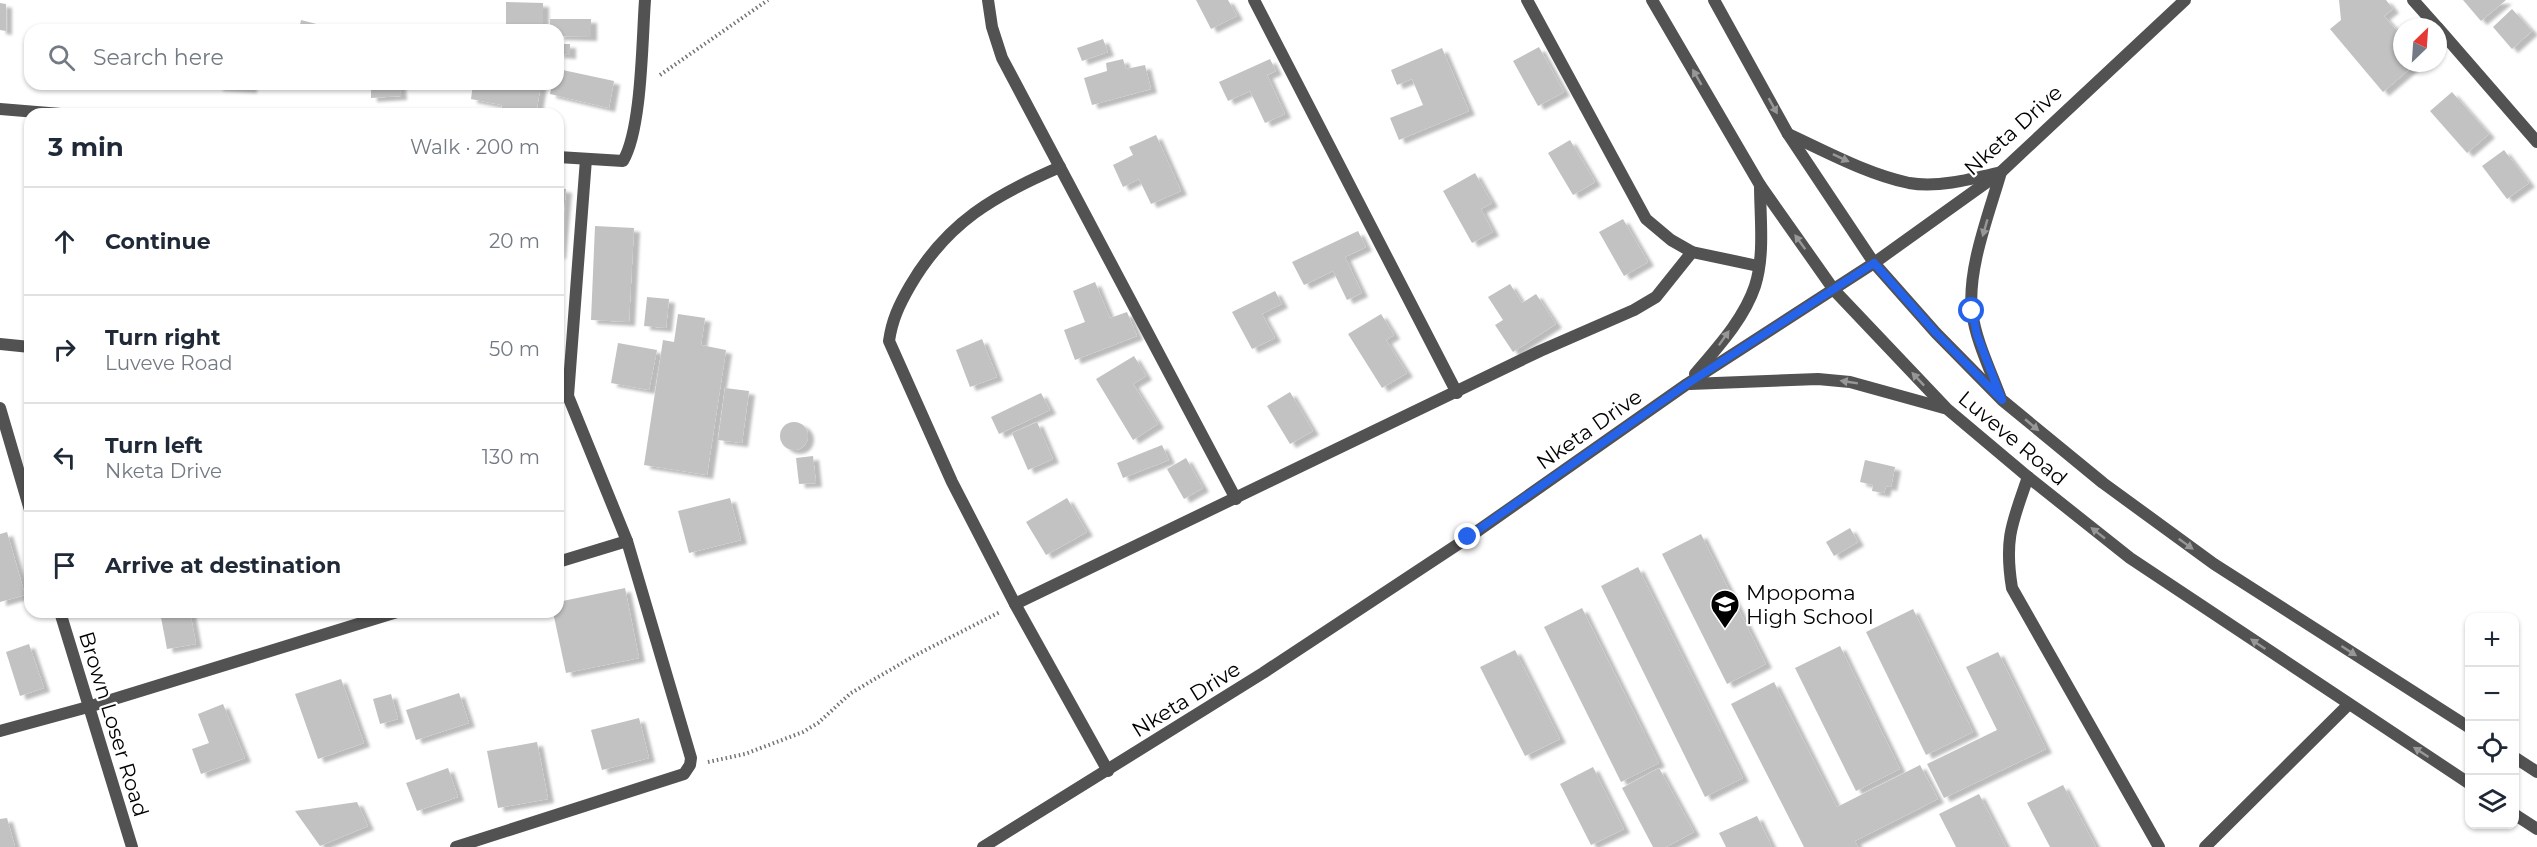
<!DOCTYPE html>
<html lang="en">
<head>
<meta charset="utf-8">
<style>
  :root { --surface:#fff; --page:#f2f2f3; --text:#1f2937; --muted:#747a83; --line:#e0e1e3 }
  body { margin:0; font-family:Montserrat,sans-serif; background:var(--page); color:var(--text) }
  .controls { position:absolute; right:18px; bottom:18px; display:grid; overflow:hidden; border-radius:12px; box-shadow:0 2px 4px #0004 }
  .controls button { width:54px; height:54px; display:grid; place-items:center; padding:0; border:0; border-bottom:2px solid var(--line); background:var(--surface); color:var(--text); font:30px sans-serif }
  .compass { position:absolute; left:2393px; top:18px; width:54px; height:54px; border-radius:50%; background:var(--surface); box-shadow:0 2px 4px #0004; rotate:25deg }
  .stop { position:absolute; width:18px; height:18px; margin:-14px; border:4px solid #2563eb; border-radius:50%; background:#fff }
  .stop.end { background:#2563eb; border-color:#fff; box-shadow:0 2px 6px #0008 }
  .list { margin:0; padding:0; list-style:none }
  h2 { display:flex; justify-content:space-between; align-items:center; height:78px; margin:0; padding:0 24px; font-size:26px }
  h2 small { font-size:20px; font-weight:400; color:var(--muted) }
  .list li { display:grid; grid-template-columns:39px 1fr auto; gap:18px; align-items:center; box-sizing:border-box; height:108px; padding:0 24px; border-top:2px solid var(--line) }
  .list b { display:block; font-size:22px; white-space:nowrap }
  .list p { margin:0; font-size:20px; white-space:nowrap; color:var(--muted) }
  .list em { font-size:20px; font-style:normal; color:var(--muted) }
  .icon { flex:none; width:33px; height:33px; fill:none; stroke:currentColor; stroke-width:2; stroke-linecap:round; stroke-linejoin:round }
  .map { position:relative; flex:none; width:2537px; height:847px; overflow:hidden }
  .search { position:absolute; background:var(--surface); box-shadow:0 2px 4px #0004; left:24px; top:24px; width:540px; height:66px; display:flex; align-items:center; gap:15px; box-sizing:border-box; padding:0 21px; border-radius:18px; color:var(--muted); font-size:22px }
  .panel { position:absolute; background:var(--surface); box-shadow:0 2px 4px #0004; left:24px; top:108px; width:540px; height:510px; border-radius:18px }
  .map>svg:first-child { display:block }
</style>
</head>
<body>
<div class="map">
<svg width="2537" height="847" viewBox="0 0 2537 847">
  <defs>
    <filter id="shadow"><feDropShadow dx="6" dy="4" stdDeviation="1.5" flood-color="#0004"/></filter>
  </defs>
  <rect width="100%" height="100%" fill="#fff"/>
  <!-- building -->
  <g fill="#c2c2c2" filter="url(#shadow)">
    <polygon points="1196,0 1228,0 1237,16 1211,29"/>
    <polygon points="2339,0 2386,0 2393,9 2384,16 2399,33 2402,31 2402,63 2417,63 2383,92 2330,29 2341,20"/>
    <polygon points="2463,0 2506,0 2481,21"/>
    <polygon points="506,2 543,3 543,30 506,30"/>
    <polygon points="0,3 6,4 6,31 0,30"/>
    <polygon points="2512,9 2532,31 2512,49 2493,27"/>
    <polygon points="550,19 591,19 591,37 558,36 558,30 550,30"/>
    <polygon points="301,20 324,26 323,30 299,30"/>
    <polygon points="27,34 30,34 30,59 25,58"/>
    <polygon points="1103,39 1108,52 1082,61 1077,48"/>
    <polygon points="558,44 570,44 570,55 558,54"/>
    <polygon points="1539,47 1564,92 1538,106 1513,61"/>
    <polygon points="1442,48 1469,111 1399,140 1390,118 1423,105 1412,79 1397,85 1391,70"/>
    <polygon points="1123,59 1126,69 1145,65 1151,89 1092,105 1084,78 1107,71 1106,63"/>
    <polygon points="1270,59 1276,71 1267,75 1285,114 1265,123 1250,91 1228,101 1219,82"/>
    <polygon points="558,69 614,81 609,108 550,94 552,84 558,84"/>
    <polygon points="217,84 251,84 251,89 217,87"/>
    <polygon points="371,84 400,84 401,96 371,98"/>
    <polygon points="473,84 541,84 536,114 501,114 502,105 471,99"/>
    <polygon points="2452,92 2489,134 2467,153 2430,111"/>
    <polygon points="1156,135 1181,191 1151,204 1139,179 1123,187 1113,165 1133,155 1129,147"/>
    <polygon points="1570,140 1595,182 1573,195 1548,153"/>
    <polygon points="2504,150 2529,183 2507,199 2482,166"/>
    <polygon points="1475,173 1492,203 1481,209 1493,232 1472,243 1443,191"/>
    <polygon points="558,188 566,189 560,255 558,255"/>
    <polygon points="1623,219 1648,262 1624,276 1599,232"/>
    <polygon points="595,226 634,228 629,322 591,320"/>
    <polygon points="1358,231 1366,247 1345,257 1362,293 1347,300 1333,271 1304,285 1292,262"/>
    <polygon points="1095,282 1110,318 1127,312 1137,336 1075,360 1064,330 1085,322 1073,291"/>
    <polygon points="1510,284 1522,303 1536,294 1556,324 1513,352 1495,325 1503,320 1488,297"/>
    <polygon points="1275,291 1282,304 1262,314 1275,338 1252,349 1232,312"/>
    <polygon points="647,297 669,299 666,328 644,326"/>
    <polygon points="678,314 705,318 701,345 726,350 707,475 644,465 663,340 674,342"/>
    <polygon points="1381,314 1394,335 1386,340 1407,373 1382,388 1348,334"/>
    <polygon points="982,339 997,377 970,387 956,350"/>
    <polygon points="618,343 657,350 649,390 611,383"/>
    <polygon points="1134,356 1146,376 1133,384 1158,424 1133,440 1096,379"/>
    <polygon points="725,388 749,391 742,443 718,440"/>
    <polygon points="1290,392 1313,431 1290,444 1267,406"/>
    <polygon points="1041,393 1050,410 999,434 991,417"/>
    <circle cx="794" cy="436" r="14"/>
    <polygon points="1037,422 1053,459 1028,470 1012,433"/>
    <polygon points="1162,445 1169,460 1123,478 1117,463"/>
    <polygon points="813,456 816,483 799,484 796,458"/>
    <polygon points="1186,458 1203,488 1184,499 1167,469"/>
    <polygon points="1865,460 1895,467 1891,487 1886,486 1884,493 1872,491 1873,485 1860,482"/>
    <polygon points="730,498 741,540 689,553 678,511"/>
    <polygon points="1067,498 1087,532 1046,555 1026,522"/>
    <polygon points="1850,528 1858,542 1834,556 1826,542"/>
    <polygon points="7,532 25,595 0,602 0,534"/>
    <polygon points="1701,534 1766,664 1727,684 1662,554"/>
    <polygon points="1638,567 1743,778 1705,797 1601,586"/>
    <polygon points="625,588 639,658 566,673 553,612 558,612 558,602"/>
    <polygon points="1582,608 1659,763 1621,782 1544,627"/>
    <polygon points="1913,609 1973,732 1926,755 1866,632"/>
    <polygon points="160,612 190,612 196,644 167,649"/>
    <polygon points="29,644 44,688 20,696 6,652"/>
    <polygon points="1840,646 1900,769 1856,791 1795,668"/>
    <polygon points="1515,650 1560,739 1525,756 1480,667"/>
    <polygon points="1998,652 2046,749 1944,798 1927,764 1997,730 1966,667"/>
    <polygon points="341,679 364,743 318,759 295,694"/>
    <polygon points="1774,682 1837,807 1920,765 1938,799 1855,841 1858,847 1804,847 1731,704"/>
    <polygon points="459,693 469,723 416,740 406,710"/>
    <polygon points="391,694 398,719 380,724 373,699"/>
    <polygon points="223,704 245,758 201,774 192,749 209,743 198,714"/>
    <polygon points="639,718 649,758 602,770 591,730"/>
    <polygon points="537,742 548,799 498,808 487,751"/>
    <polygon points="1593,767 1624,829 1591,845 1560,784"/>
    <polygon points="448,768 458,797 417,811 406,783"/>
    <polygon points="1659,768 1694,832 1666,847 1653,847 1622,788"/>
    <polygon points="2063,785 2096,847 2050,847 2027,803"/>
    <polygon points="1979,794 2006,847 1956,847 1939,814"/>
    <polygon points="357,802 368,826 320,846 295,811"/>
    <polygon points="1757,816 1772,847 1726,847 1719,833"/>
    <polygon points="7,818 15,847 0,847 0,819"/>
  </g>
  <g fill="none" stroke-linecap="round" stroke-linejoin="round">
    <!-- path -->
    <g stroke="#747474" stroke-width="4" stroke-dasharray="1.5 3" stroke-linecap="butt">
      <polyline points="660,75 768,0"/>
      <polyline points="708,762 745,754 803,732 818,723 851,693 914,656 1000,612"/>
    </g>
    <!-- minor -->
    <g stroke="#525252" stroke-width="12">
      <polyline points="988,0 992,27 1002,58 1236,499"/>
      <polyline points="1254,0 1457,393"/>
      <polyline points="1527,0 1646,219 1671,240 1692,252 1758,266"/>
      <polyline points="2413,0 2437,27"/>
      <polyline points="2438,28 2537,142"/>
      <polyline points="0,109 61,114"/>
      <path d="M558 157 623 161C642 129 642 40 645 0"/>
      <path d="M1060 167C995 195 947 222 910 286 899 305 892 320 889 341L952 482 1015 604 1108 771"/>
      <polyline points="1874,263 2001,172 2185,0"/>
      <polyline points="0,344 30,347"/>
      <polyline points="0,408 30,510"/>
      <path d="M2028 477C2012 523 2004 539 2012 588L2159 847"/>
      <polyline points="558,562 627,541"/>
      <polyline points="1015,604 1540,351 1634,310 1656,297 1692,252"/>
      <polyline points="60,612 132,847"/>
      <polyline points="0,731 88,707 397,612"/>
      <polyline points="456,847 684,774 690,765 691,758 627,541 568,396 586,159"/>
      <polyline points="2205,847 2349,704"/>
    </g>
    <!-- tertiary -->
    <g stroke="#525252" stroke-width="12">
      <polyline points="1652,0 1760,185 1834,290 1946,408 2028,477 2130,558 2470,784"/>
      <polyline points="1714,0 1788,134 1874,263 1936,333 2002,400 2103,483 2214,564 2470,728"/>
      <path d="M1788 134C1827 152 1867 174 1909 183 1939 188 1972 179 2001 172 1989 214 1967 269 1972 312 1976 341 1990 369 2000 396"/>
      <path d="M1695 374C1717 348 1744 319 1755 286 1765 255 1760 217 1760 185"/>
      <polyline points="1690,384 1818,379 1850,382 1944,408"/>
      <polyline points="2514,757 2537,772"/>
      <polyline points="2514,814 2537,829"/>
      <polyline points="983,847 1263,673 1469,537 1687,384 1874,263"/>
    </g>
  </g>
  <!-- one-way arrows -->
  <defs><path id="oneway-solid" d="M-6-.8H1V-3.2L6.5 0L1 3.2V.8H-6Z" transform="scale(1.5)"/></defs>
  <g fill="#979797">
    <use href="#oneway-solid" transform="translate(1697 77) rotate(-120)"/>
    <use href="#oneway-solid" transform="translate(1773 106) rotate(61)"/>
    <use href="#oneway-solid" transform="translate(1841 158) rotate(25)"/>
    <use href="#oneway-solid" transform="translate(1985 228) rotate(106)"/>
    <use href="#oneway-solid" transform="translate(1800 242) rotate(-126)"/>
    <use href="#oneway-solid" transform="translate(1724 338) rotate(-55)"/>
    <use href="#oneway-solid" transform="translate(1918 379) rotate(-133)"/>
    <use href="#oneway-solid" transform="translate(1849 382) rotate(-171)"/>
    <use href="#oneway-solid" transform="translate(2032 425) rotate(40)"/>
    <use href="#oneway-solid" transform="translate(2098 533) rotate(-142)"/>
    <use href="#oneway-solid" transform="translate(2186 544) rotate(36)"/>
    <use href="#oneway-solid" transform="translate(2258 644) rotate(-146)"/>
    <use href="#oneway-solid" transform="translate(2349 651) rotate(33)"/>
    <use href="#oneway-solid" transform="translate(2421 752) rotate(-147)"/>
  </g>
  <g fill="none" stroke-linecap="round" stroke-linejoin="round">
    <!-- route -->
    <polyline stroke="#2563eb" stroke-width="8" points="1468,537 1687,384 1874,263 1936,333 2002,400 1977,335 1972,311"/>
  </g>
  <!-- icons -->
  <defs>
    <g id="school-pin" transform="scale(1.5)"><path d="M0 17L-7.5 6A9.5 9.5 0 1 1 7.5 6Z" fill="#000" stroke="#fff"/><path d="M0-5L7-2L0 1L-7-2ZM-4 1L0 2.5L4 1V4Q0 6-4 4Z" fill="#fff"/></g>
  </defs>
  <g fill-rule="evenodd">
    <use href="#school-pin" x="1725" y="604"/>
  </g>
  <g text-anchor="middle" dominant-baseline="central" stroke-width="4.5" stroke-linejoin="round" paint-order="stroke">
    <!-- street labels -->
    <g font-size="21" fill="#000" stroke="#fff">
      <text transform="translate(2013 130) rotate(-42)">Nketa Drive</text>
      <text transform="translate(1589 429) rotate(-35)">Nketa Drive</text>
      <text transform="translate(2013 438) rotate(40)">Luveve Road</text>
      <text transform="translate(1186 699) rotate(-32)">Nketa Drive</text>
      <text transform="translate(114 724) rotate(73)">Brown Loser Road</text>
    </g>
    <!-- poi labels -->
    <g font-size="21" fill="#000" stroke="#fff" text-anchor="start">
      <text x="1746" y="592">Mpopoma<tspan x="1746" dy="24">High School</tspan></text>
    </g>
  </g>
</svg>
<div class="controls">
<button>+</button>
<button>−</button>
<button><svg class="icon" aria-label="locate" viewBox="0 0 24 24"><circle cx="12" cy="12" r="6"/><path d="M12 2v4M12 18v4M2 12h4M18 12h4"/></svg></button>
<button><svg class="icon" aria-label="layers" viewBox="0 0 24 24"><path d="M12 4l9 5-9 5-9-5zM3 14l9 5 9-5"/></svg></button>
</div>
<svg class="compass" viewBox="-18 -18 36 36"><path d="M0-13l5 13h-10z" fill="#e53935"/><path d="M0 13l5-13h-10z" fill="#747a83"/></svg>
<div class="stop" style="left:1972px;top:311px"></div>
<div class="stop end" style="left:1468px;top:537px"></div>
<div class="search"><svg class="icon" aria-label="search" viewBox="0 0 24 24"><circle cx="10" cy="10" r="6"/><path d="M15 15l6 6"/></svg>Search here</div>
<section class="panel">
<h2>3 min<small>Walk · 200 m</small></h2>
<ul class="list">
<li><svg class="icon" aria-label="ahead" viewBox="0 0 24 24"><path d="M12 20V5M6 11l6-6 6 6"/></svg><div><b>Continue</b></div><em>20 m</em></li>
<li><svg class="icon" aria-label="right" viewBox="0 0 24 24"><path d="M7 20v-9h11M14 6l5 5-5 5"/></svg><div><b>Turn right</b><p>Luveve Road</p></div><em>50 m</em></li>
<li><svg class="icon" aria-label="left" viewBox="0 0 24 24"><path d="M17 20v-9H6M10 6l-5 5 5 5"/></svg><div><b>Turn left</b><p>Nketa Drive</p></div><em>130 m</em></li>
<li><svg class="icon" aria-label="arrive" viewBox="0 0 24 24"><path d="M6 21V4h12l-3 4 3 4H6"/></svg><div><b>Arrive at destination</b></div></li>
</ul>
</section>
</div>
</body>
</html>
